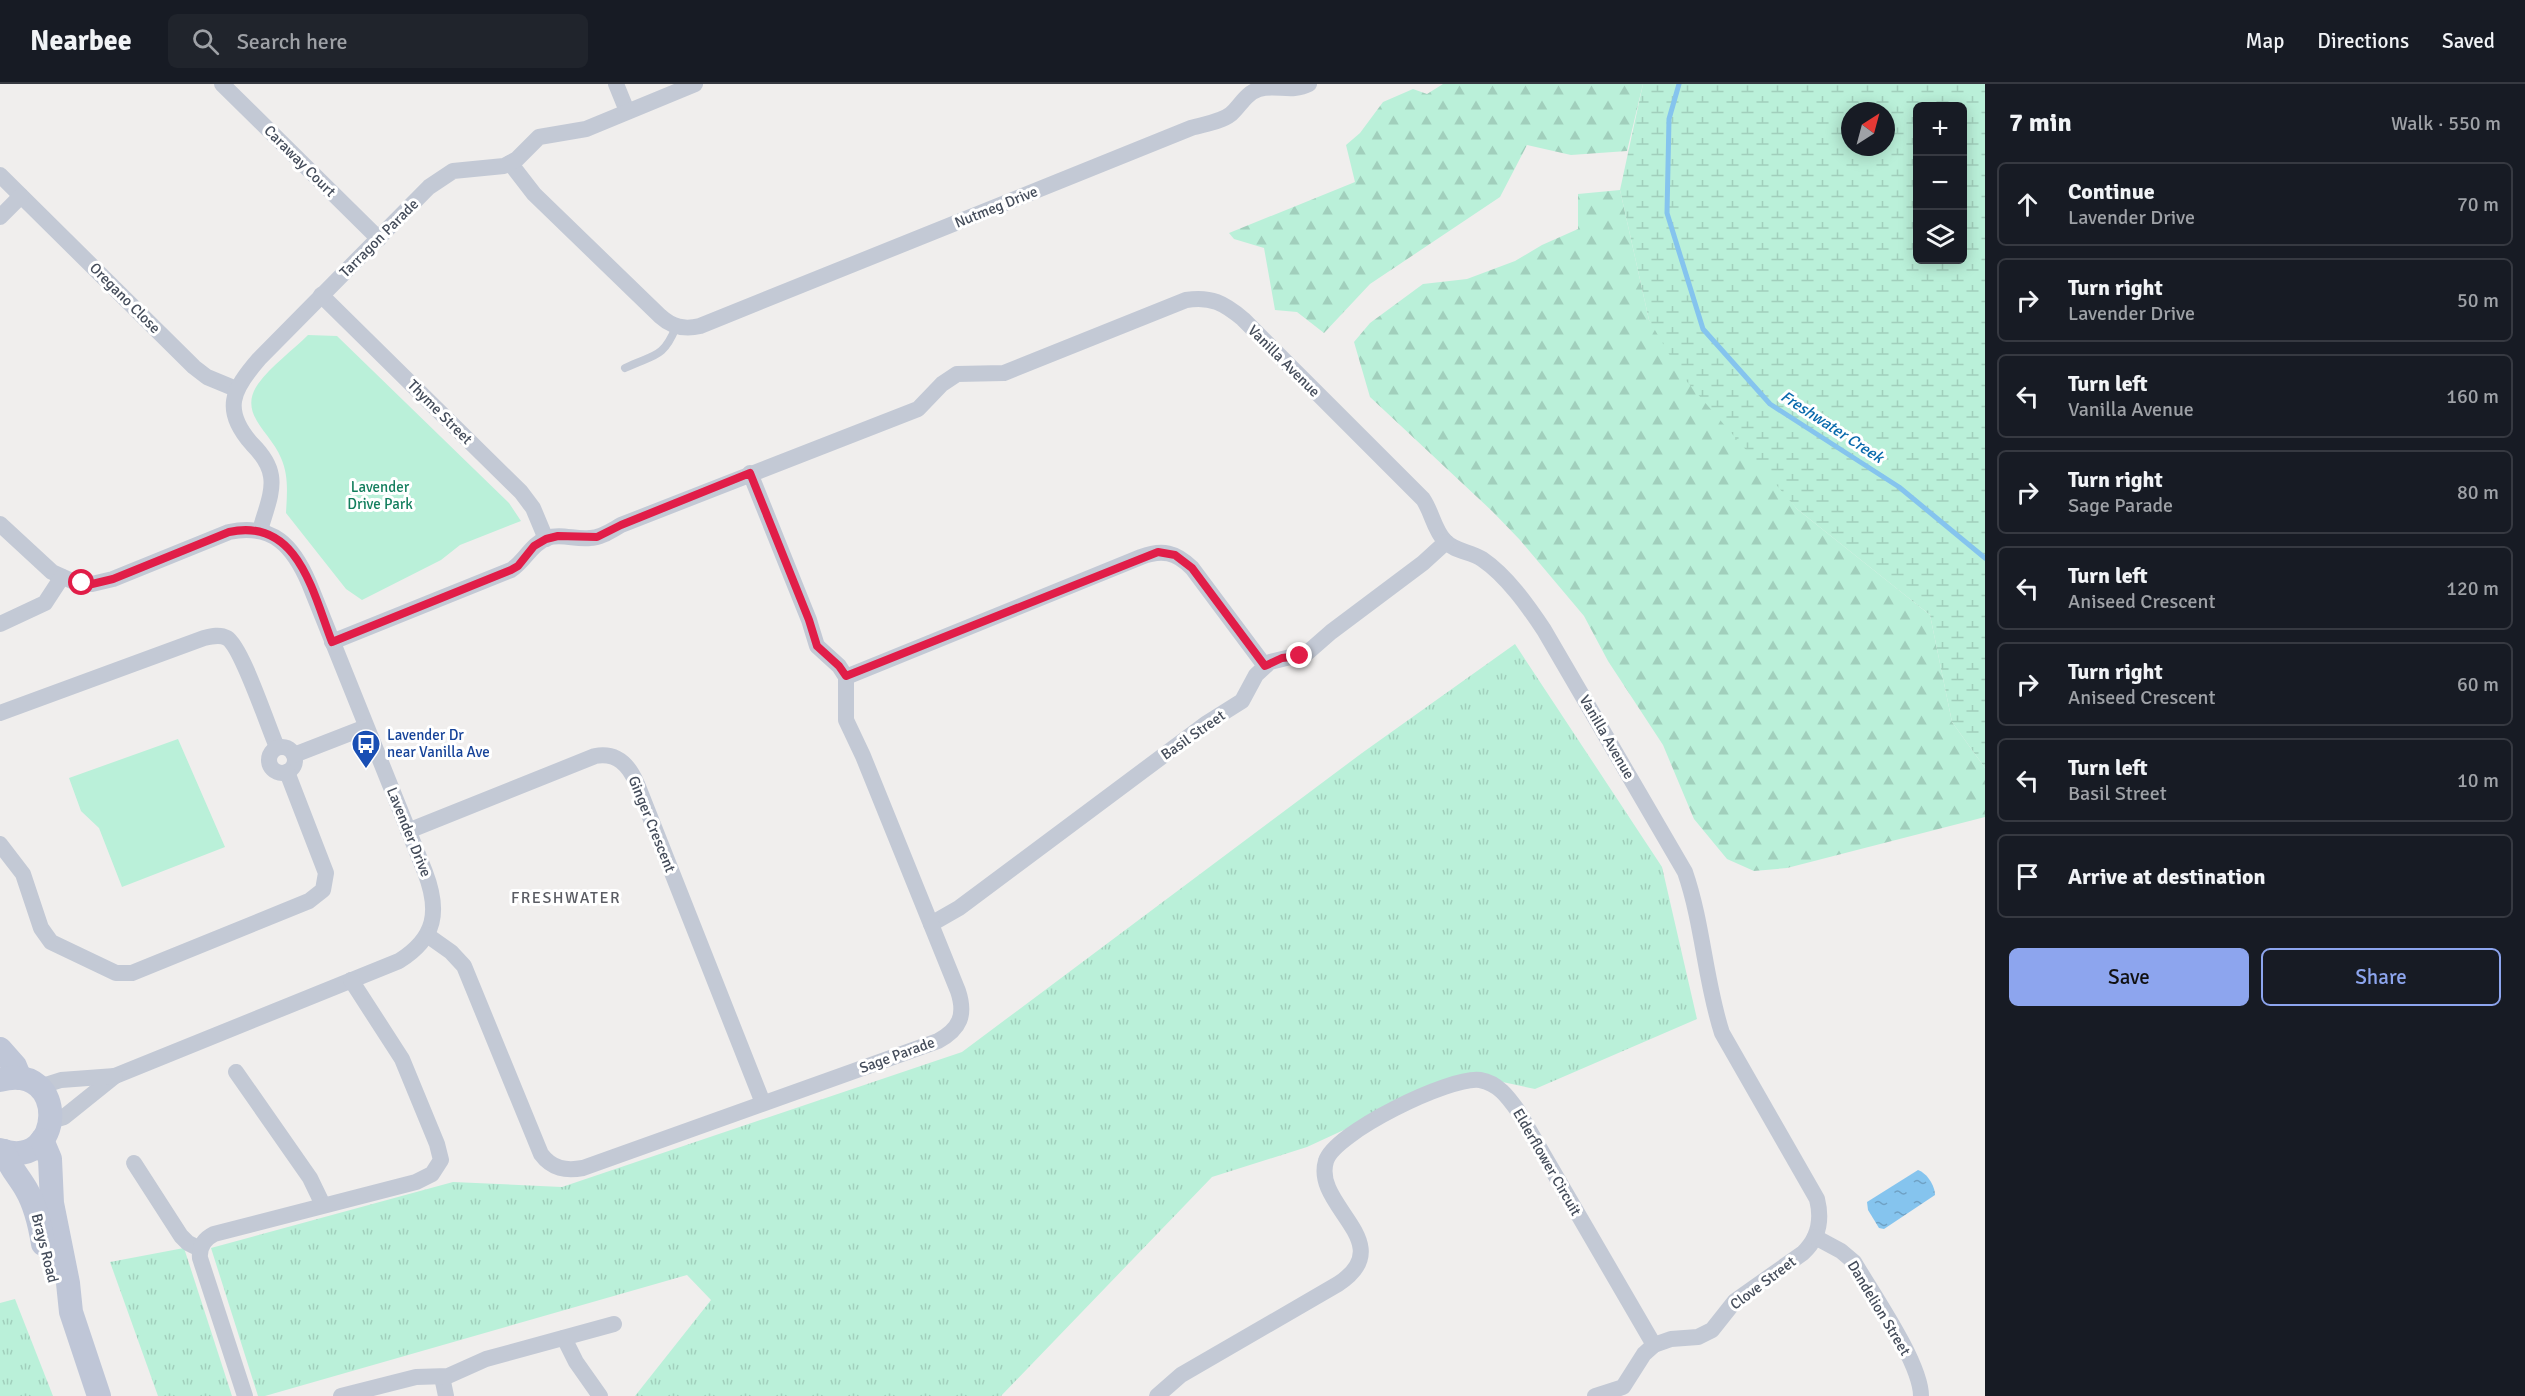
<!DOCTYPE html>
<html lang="en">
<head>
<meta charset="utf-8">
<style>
  :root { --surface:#171b24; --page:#20242c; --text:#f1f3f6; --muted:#9ea1a6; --line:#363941; --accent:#8da5ee }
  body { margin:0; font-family:Signika,sans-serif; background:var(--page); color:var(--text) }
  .controls { position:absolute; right:18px; top:18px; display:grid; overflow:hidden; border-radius:9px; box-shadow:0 3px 15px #0003 }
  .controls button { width:54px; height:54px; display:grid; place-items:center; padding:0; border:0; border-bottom:2px solid var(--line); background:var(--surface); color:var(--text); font:30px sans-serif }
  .compass { position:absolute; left:1841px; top:18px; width:54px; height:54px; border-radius:50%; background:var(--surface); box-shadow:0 3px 15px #0003; rotate:36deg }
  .stop { position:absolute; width:18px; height:18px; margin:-14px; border:4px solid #e11d48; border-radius:50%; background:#fff }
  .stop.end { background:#e11d48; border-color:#fff; box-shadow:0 2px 6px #0008 }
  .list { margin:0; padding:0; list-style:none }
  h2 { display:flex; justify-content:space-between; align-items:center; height:78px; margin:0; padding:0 24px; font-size:26px }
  h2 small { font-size:20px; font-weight:400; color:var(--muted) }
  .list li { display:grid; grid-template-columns:39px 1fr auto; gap:18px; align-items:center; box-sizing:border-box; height:84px; margin:0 12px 12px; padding:0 12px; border:2px solid var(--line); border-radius:9px }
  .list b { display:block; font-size:22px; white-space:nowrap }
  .list p { margin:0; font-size:20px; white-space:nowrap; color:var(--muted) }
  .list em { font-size:20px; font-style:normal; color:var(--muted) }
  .actions { display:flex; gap:12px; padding:18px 24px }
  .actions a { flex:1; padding:14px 0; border:2px solid var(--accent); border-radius:9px; text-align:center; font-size:21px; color:var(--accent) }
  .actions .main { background:var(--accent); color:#111 }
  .icon { flex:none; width:33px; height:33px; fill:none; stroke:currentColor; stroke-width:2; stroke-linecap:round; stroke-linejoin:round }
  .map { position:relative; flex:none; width:1985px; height:1312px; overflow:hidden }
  header { display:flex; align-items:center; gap:36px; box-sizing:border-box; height:84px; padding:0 30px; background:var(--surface); border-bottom:2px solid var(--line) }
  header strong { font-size:28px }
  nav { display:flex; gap:33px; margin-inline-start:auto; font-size:21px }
  .search { width:420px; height:54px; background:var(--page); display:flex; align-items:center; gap:15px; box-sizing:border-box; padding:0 21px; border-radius:9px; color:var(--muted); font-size:22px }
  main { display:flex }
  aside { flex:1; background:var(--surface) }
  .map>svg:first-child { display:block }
</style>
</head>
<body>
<header>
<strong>Nearbee</strong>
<div class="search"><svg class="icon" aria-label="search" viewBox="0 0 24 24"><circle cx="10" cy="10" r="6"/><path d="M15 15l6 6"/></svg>Search here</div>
<nav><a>Map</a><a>Directions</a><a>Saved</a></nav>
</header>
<main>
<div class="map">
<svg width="1985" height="1312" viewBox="0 0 1985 1312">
  <defs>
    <pattern id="grass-tufts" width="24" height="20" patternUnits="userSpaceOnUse" patternTransform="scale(1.5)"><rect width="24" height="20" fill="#baf0d9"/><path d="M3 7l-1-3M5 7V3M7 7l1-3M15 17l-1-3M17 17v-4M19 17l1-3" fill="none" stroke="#a1cfbc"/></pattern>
    <pattern id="forest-firs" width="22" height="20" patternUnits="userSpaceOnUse" patternTransform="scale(1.5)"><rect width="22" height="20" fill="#baf0d9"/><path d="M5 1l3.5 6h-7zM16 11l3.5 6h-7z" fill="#a1cfbc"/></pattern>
    <pattern id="wetland-marsh" width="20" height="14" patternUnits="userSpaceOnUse" patternTransform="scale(1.5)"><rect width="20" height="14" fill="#baf0d9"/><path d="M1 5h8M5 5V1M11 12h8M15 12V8" fill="none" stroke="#a1cfbc"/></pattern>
    <pattern id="water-ripples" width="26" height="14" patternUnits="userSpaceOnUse" patternTransform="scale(1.5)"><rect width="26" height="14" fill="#85c4ee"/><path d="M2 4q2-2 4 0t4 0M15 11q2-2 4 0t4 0" fill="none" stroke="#6fa1c4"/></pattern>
  </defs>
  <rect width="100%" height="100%" fill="#f0eeed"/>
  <!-- grass -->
  <g fill="url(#grass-tufts)">
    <polygon points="1515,560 1662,783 1697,935 1535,1005 1465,990 1307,1063 1212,1093 1001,1312 635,1312 711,1216 687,1191 265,1312 258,1312 211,1164 453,1098 562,1103 962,968 1362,669"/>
    <polygon points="184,1164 232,1312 158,1312 110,1178"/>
    <polygon points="15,1215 53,1312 0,1312 0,1219"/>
  </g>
  <!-- forest -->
  <g fill="url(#forest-firs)">
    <polygon points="1443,0 1643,0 1627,67 1571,71 1527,61 1500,113 1370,200 1324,249 1297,228 1275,226 1264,164 1234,155 1229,149 1355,98 1346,61 1360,49 1383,18 1413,5 1427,10"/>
    <polygon points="1620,106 1649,236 1797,425 1930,531 1952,638 1985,684 1985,733 1787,784 1754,787 1727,775 1694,735 1663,661 1608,577 1584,532 1520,456 1492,427 1370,313 1354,258 1370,239 1423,200 1467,195 1515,177 1542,161 1578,145 1578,110"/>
  </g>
  <!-- wetland -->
  <path fill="url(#wetland-marsh)" fill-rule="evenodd" d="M1643 0H1985V684L1952 638 1930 531 1797 425 1682 292 1649 236 1620 106ZM1918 22H1962V176H1918ZM1850 27H1886V63H1850Z"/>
  <!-- park -->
  <g fill="#baf0d9">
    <path d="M308 251 337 252 509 419 521 437 460 461 441 476 362 516 346 505 286 429C287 410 289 392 281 374 271 348 237 330 258 300 271 282 293 266 308 251Z"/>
    <polygon points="178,655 225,763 122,803 99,744 81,727 69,694"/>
  </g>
  <!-- water -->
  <path fill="url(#water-ripples)" d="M1918 1086C1927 1089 1935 1102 1935 1111L1884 1145 1879 1144 1868 1126 1867 1118Z"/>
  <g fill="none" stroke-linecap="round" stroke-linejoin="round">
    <!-- stream -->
    <polyline stroke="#85c4ee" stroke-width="5" points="1679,0 1669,35 1667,129 1703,245 1770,320 1899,403 1985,474"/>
    <!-- lane -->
    <path stroke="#c3c9d5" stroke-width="8" d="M625 284C654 270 663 275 676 243"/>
    <!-- street -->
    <g stroke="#c3c9d5" stroke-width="16">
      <polyline points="222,0 379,155"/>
      <polyline points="616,0 627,27"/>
      <path d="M510 79 534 110 660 232C672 243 684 246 700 242L1191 44C1204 40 1221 38 1231 30 1241 21 1245 10 1259 5 1276 0 1292 9 1309 0"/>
      <polyline points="0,91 194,283 207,293 236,305"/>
      <polyline points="0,133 21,112"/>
      <polyline points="321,211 521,408 533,424 546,455"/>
      <path d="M0 440 52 488 72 497 92 500 113 495 229 448C273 439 293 462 309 499L425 788C440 827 436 854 399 877L115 992 64 1033 51 1037"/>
      <path d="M260 447C264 430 274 409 271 392 269 379 261 369 252 360 222 326 232 306 259 275L429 103 453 87 504 82 517 75 539 53 586 45 695 0"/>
      <polyline points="0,540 45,519 62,493"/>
      <path d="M332 558 511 486C525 477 531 460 547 454 561 449 576 456 590 454 601 454 612 446 621 441L918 325 942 300 957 290 1004 289 1186 216C1211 212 1224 219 1243 235L1423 415C1432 428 1434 446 1445 457 1455 468 1470 467 1482 475 1507 492 1528 522 1544 546L1685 788C1703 840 1705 897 1722 949L1817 1115C1822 1135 1819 1154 1803 1169L1735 1217 1712 1246 1698 1253 1671 1255 1654 1261 1644 1270 1623 1303 1595 1312"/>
      <path d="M846 593 1141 473C1162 465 1176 468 1192 484L1265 582"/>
      <path d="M0 629 204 554C212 552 220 550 227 554 242 563 268 643 277 663"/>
      <circle cx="282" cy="676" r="13"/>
      <polyline points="294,671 366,643"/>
      <path d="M408 747 595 672C617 668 629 681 637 700L763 1019"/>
      <polyline points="0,760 23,790 41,844 51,858 116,889 132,889 309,817 323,806 326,789 287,688"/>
      <polyline points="931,840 959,824 1207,639 1242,617 1256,591 1270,578 1307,569 1331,548 1423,479 1446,458"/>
      <path d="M427 851 451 868 464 882 541 1070C552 1085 566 1087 583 1084L938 957C960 945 966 931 958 907L863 672 846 636V593L839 582 817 562 809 536 750 389"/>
      <polyline points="236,988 310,1094 323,1121"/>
      <polyline points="39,1003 61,996 115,992"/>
      <polyline points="134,1079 181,1152 188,1159 200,1165"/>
      <path d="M1815 1153 1841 1167 1854 1178C1872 1209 1921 1279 1921 1312"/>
      <polyline points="564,1254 576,1278 600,1312"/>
      <polyline points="442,1293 446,1312"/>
      <path d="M245 1312 200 1174C199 1163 204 1155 214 1150L416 1098 432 1090 441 1076 437 1060 402 975 351 896"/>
      <polyline points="341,1312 416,1293 448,1292 486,1275 614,1240"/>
      <path d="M1157 1312 1181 1291 1338 1200C1401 1159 1312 1122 1326 1077 1334 1049 1450 992 1480 996 1498 999 1508 1013 1518 1027L1654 1261"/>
    </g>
    <!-- secondary -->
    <g stroke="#bfc6d7" stroke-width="24">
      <polyline points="0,965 15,982 20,994"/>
      <path d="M0 996C70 977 64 1089 0 1066"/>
      <polyline points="42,1056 50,1075 52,1119 68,1199 71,1228 99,1312"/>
      <path d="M4 1067C9 1083 18 1091 26 1105 36 1122 40 1141 43 1160"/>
    </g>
  </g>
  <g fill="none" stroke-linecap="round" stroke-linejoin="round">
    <!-- route -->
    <path stroke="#e11d48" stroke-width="8" d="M82 499 92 500 113 495 229 448C298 433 313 509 332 558L511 486 518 482 534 462 546 455 558 452 597 453 621 441 750 389 809 536 817 562 839 582 846 592 1158 468 1175 471 1192 484 1265 582 1282 574 1300 572"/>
  </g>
  <!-- icons -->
  <defs>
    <g id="bus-pin" transform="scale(1.5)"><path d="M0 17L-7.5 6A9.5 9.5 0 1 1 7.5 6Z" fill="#1a4fb4" stroke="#fff"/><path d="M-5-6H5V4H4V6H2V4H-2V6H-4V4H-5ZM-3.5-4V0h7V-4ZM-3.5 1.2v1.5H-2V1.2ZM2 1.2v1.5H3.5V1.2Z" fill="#fff"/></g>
  </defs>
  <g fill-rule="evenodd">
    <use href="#bus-pin" x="366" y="660"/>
  </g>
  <g text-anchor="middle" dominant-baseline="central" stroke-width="6" stroke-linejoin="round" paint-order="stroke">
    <!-- street labels -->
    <g font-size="15" fill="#454d5b" stroke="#fff">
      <text transform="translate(300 77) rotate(45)">Caraway Court</text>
      <text transform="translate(996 123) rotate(-22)">Nutmeg Drive</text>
      <text transform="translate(379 154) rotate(-45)">Tarragon Parade</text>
      <text transform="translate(125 214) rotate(45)">Oregano Close</text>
      <text transform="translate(1284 277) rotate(45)">Vanilla Avenue</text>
      <text transform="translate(440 328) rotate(45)">Thyme Street</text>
      <text transform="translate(1193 651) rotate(-35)">Basil Street</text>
      <text transform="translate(1607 653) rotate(60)">Vanilla Avenue</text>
      <text transform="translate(652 740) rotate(68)">Ginger Crescent</text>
      <text transform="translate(409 748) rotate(68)">Lavender Drive</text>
      <text transform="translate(897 971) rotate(-20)">Sage Parade</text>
      <text transform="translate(1547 1078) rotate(60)">Elderflower Circuit</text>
      <text transform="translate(45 1164) rotate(76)">Brays Road</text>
      <text transform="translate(1763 1199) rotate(-37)">Clove Street</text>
      <text transform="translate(1879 1224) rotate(59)">Dandelion Street</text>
    </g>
    <!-- park labels -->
    <g font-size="15" fill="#147f5e" stroke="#fff">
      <text x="380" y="403">Lavender<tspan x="380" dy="17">Drive Park</tspan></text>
    </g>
    <!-- transit labels -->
    <g font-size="15" fill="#164399" stroke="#fff" text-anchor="start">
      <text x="387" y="651">Lavender Dr<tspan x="387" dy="17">near Vanilla Ave</tspan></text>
    </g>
    <!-- water labels -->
    <g font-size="16" font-style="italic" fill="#0869ac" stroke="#fff">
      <text transform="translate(1832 343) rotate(33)">Freshwater Creek</text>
    </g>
    <!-- neighbourhood labels -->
    <g font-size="16" letter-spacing="1.5" fill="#5a5c63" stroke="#fff">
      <text x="566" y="814">FRESHWATER</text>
    </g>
  </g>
</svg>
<div class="controls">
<button>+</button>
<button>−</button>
<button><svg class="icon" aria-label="layers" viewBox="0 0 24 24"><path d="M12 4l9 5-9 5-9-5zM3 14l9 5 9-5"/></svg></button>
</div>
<svg class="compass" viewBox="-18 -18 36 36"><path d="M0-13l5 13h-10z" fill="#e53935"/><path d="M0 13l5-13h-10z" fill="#9ea1a6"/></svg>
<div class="stop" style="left:82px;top:499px"></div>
<div class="stop end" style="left:1300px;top:572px"></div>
</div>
<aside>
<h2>7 min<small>Walk · 550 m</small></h2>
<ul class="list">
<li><svg class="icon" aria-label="ahead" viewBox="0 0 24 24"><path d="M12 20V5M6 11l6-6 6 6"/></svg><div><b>Continue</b><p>Lavender Drive</p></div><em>70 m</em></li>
<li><svg class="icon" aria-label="right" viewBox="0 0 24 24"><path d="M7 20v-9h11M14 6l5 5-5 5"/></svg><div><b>Turn right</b><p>Lavender Drive</p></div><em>50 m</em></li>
<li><svg class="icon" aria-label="left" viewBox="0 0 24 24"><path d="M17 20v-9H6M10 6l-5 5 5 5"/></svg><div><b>Turn left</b><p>Vanilla Avenue</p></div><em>160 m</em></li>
<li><svg class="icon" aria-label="right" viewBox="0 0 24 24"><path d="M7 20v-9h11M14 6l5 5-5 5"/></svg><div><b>Turn right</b><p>Sage Parade</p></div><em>80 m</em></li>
<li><svg class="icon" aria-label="left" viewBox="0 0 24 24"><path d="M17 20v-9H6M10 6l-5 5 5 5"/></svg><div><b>Turn left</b><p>Aniseed Crescent</p></div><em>120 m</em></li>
<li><svg class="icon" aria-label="right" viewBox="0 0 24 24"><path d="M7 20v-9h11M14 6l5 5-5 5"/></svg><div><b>Turn right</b><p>Aniseed Crescent</p></div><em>60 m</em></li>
<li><svg class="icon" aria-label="left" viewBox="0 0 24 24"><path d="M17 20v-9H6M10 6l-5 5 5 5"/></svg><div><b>Turn left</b><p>Basil Street</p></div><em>10 m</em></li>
<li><svg class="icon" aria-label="arrive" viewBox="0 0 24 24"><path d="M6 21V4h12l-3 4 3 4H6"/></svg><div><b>Arrive at destination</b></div></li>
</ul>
<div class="actions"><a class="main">Save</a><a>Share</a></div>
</aside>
</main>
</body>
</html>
